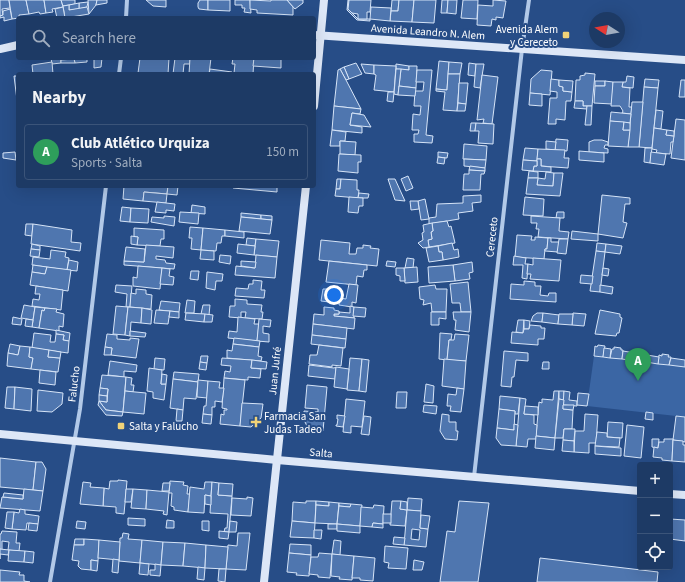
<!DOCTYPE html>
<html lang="en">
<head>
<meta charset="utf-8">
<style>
  :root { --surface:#1d3a65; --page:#2a456e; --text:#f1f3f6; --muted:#a0adbf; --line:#3b5479; --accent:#f1d378 }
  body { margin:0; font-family:"Source Sans 3",sans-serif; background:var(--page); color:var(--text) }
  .controls { position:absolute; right:12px; bottom:12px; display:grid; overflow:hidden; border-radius:4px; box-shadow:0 4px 16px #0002 }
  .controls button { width:36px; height:36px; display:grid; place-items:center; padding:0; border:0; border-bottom:1px solid var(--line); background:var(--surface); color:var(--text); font:20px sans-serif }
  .compass { position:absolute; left:589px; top:12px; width:36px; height:36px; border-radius:50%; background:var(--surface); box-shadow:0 4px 16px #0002; rotate:281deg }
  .you { position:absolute; left:334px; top:295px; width:14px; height:14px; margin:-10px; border:3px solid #fff; border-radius:50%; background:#1a73e8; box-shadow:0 0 0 6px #1a73e833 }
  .badge { display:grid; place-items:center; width:26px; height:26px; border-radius:50%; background:var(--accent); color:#fff; font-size:13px; font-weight:700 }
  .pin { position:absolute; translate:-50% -33px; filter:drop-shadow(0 1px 2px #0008) }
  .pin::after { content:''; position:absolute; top:21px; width:14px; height:12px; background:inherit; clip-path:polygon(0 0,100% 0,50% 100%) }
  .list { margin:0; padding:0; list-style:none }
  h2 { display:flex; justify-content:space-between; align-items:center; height:52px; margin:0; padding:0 16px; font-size:17px }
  h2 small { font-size:13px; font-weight:400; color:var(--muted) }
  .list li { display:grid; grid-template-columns:26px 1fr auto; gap:12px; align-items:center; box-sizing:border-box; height:56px; margin:0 8px 8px; padding:0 8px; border:1px solid var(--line); border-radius:4px }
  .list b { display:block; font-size:15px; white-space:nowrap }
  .list p { margin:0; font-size:13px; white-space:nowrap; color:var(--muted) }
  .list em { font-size:13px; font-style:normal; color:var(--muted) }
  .icon { flex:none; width:22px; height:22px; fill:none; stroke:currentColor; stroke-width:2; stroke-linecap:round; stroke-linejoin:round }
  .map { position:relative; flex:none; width:685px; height:582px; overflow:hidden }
  .search { position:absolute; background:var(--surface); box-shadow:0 4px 16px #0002; left:16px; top:16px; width:300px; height:44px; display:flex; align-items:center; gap:10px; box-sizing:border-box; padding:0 14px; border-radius:4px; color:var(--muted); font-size:15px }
  .panel { position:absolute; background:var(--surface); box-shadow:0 4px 16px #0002; left:16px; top:72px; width:300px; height:116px; border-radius:4px }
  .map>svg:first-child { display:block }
</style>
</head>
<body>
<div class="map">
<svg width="685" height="582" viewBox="0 0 685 582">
  <rect width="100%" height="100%" fill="#274d87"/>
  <!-- green -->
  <polygon fill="#3b66a4" points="594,356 685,367 685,417 587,406"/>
  <!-- building -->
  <g fill="#4f76af" stroke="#d6e4f7" fill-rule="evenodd">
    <polygon points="0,0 9,0 10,8 2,9 3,15 0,16"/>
    <polygon points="9,0 26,0 29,14 19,15 19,18 12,19"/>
    <polygon points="26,0 44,0 46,13 40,14 39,12 29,14"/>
    <polygon points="44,0 61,0 63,7 52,9 53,12 46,13"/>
    <polygon points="61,0 75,0 75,4 63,6"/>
    <polygon points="88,0 97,0 96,5 89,14"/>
    <polygon points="97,0 107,0 107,3 96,5"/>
    <polygon points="146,0 166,0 166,7 153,6"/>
    <polygon points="200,0 208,0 208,10 199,9 198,7 198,3"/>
    <polygon points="208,0 230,0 230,11 208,10"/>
    <polygon points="235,0 250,0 251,13 244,12 245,8 242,8 242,5 235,5"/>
    <polygon points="250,0 271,1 271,0 287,0 293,7 293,15 257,13 257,10 250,9"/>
    <polygon points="287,0 303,0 303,3 295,9"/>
    <polygon points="348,0 349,0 348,9 358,19 370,19 370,21 357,20 347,10"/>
    <polygon points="349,0 371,0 370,12 367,12 367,19 358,19 358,14 352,13 348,9"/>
    <polygon points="392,0 399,0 398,11 391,11"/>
    <polygon points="399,0 414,0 412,22 390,21 391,11 398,11"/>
    <polygon points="414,0 436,0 434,23 412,22"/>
    <polygon points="442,0 448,0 447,13 441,13"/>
    <polygon points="448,0 457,0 456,14 447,13"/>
    <polygon points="463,0 478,0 477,19 461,18"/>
    <polygon points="493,0 506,1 503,18 496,17 496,20 492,19 491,26 477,25 478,5 493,6"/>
    <polygon points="88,2 87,7 79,9 79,3"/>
    <polygon points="79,3 79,9 69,10 69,5"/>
    <polygon points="69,5 69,10 87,7 89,14 65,18 63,6"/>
    <polygon points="63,7 65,18 57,18 55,9"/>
    <polygon points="371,7 391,8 390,21 370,19"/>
    <polygon points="10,9 12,19 4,21 4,17 0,18 0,16 3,15 3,11"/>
    <polygon points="51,58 102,58 101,67 94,68 94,59 87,59 87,62 75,63 74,59 61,60 61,63 52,64"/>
    <polygon points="140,58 169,58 168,74 138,73"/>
    <polygon points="175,58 190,58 190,64 184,64 183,74 173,74"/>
    <polygon points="190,58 211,58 209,74 189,74"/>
    <polygon points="233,58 254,58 253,74 236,74 236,73 234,73 235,64 232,64"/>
    <polygon points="254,58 281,58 281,68 253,66"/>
    <polygon points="74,59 75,63 61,63 61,60"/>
    <polygon points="439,61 449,62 447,90 436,89"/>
    <polygon points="52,62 53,74 33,74 32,65"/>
    <polygon points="449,62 462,63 460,74 448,74"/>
    <polygon points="356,63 362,74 349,79 344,67"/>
    <polygon points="469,63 476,64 475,76 468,75"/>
    <polygon points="361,64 374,65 374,74 365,73"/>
    <polygon points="396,64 409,66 409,70 396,69"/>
    <polygon points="476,64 484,64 480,88 474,87"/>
    <polygon points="374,65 396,66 394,92 374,90 376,75 374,74"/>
    <polygon points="409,66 417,66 416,88 399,86 401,69 409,70"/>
    <polygon points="344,67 349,79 346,80 340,69"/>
    <polygon points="210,69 232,72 231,74 209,74"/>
    <polygon points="340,69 346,80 361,109 334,106 338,70"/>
    <polygon points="396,69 401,69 398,95 394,94"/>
    <polygon points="417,70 432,70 426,135 433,136 432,143 414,142 414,134 418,134 419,130 412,130 413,114 420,115 421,106 414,106 415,91 423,91 424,82 416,82"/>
    <polygon points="541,70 552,71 550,95 530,93 531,79"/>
    <polygon points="585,73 595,74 592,106 583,106 583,101 575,101 576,80 580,80 580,76 585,75"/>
    <polygon points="448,74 460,74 457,111 443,110 445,92 436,91 436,89 447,90"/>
    <polygon points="482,75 498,77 492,124 483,123 484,119 477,120"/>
    <polygon points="14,76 18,76 18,101 17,100"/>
    <polygon points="627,76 634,77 633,88 622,87 623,82 626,82"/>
    <polygon points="551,79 559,80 559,86 563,87 563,91 572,92 571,101 566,101 565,120 556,119 556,124 548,124 550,98 557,98 557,92 550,91"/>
    <polygon points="645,79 659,80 658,88 644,87"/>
    <polygon points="559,80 573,81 572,92 563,91 563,87 559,86"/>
    <polygon points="681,80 685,80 685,97 679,97"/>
    <rect x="595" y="81" width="10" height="5"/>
    <polygon points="605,81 613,82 612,104 594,103 595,86 605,86"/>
    <polygon points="613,82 623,82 622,87 630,88 629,107 632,107 631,114 622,113 623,111 620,106 611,106"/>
    <polygon points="459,83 468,83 466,104 458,103"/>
    <polygon points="399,86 416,88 415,96 398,95"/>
    <polygon points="644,87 658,88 652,148 639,147"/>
    <polygon points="388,92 394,92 393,102 387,101"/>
    <polygon points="530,93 542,94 542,106 529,105"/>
    <polygon points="575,101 583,101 583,106 587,106 587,109 574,108"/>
    <polygon points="632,102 643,102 639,147 628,147"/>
    <polygon points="458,103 466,104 465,111 457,111"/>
    <polygon points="334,106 361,109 360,114 352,113 350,125 362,127 362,133 332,130"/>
    <polygon points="587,106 592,106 591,125 585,125"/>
    <polygon points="656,110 663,111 661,129 654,128"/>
    <polygon points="611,112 631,114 630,123 610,121"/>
    <polygon points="352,113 364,115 371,127 350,125"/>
    <polygon points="676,119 685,120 685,160 671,158"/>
    <polygon points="610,121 624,122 623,130 630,130 628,147 608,146"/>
    <polygon points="624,122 630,123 630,130 623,130"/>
    <polygon points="471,123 476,123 475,131 470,131"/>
    <polygon points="476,123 494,124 493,144 478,143 479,131 475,131"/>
    <polygon points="654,128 667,130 666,135 674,136 673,142 671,142 670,154 656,153 657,150 652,149"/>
    <polygon points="332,130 346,132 345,141 340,141 340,146 330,146"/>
    <polygon points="667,130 674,131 674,136 666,135"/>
    <polygon points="556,139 568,140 567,151 555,150"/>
    <polygon points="594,140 602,140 608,142 608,145 605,145 604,148 608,149 608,153 589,152 589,142"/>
    <polygon points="340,141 356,142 355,155 340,154"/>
    <polygon points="546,141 556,142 555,150 546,149"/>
    <polygon points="464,144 487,146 486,160 463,159"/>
    <polygon points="525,148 538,149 537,161 523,160"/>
    <polygon points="645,148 652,148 650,163 644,162"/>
    <polygon points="538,149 565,150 564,158 569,158 568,168 541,166 541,159 537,159"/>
    <polygon points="579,151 604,153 604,162 579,160"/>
    <polygon points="15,152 16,160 3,158 3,153"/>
    <polygon points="438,152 448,153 447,158 438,157"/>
    <polygon points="651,152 666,154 664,165 650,163"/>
    <polygon points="339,154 361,155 361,162 358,162 358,173 338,171"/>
    <polygon points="438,157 445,158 444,164 437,163"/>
    <polygon points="464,159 486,160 485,168 464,166"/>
    <polygon points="537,159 541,159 541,166 551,167 551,172 533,171 534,166 537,166"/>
    <polygon points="523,160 537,161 537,166 534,166 533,171 522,170"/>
    <polygon points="470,166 485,168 485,171 469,170"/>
    <polygon points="469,170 485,171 484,174 481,174 480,190 463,190 464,174 469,174"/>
    <polygon points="529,171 538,172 538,178 528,178"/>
    <polygon points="546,172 554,173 553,186 537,185 538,178 545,179"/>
    <polygon points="554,173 563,173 560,196 526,194 528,178 538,178 537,185 553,186"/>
    <polygon points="408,176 413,188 406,191 401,179"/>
    <polygon points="337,179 341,179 340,189 336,189"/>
    <polygon points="341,179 357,180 357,190 359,190 358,198 335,196 336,189 340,189"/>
    <polygon points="388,179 395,179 405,201 395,200"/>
    <polygon points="124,186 168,186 167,194 144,192 143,201 123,199"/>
    <polygon points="168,186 178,186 177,195 167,194"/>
    <polygon points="233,186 277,186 277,192 233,188"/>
    <polygon points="144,192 167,194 166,203 143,201"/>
    <polygon points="359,193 369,194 368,198 358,198"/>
    <polygon points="481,195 481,202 472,203 473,211 458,213 459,219 429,224 429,218 436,217 437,204 463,203 463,196"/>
    <polygon points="602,195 630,198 630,204 625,204 623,222 627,223 623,238 598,234"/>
    <polygon points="349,197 363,198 363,206 359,206 358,213 348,212"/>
    <polygon points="525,197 544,199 543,216 523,215"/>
    <polygon points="425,199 429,219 421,220 418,201"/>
    <polygon points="410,201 418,201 419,209 411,210"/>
    <polygon points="157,202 175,204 174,211 166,210 166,213 155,212"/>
    <polygon points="192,205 205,207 205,214 191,213"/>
    <polygon points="122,207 131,208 130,222 120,221"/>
    <polygon points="131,208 149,209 148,223 130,222"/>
    <polygon points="180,212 199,213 198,224 179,222"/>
    <polygon points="557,212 564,212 564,218 556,218"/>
    <polygon points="241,213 261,215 261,219 241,217"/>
    <polygon points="261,215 272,216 272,220 261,219"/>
    <polygon points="164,216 175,217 174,226 151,222 152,217 164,218"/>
    <polygon points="531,216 560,218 559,231 569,232 568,239 538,237 539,229 536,229 537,223 531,223"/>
    <polygon points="241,217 272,220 270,234 239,231"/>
    <polygon points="447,221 449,227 451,226 455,243 429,247 428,240 432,239 431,232 433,231 432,223"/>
    <polygon points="432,223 433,231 431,232 432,239 428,240 429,247 423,248 418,243 423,240 422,233 424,232 423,225"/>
    <polygon points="26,224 33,224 32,236 25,235"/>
    <polygon points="33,224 72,230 71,242 81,243 80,251 31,244"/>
    <polygon points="190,227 203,228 201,250 191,249 192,238 189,238"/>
    <polygon points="134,228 164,230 164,239 161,239 160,246 137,245 138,237 134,237"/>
    <polygon points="203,228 225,230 225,236 222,236 221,243 217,243 216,251 201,250"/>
    <polygon points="225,230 244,232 244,238 225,236"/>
    <polygon points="572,231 598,234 598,241 571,239"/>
    <polygon points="517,235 532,236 531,240 535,240 535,237 548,238 547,249 545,249 544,259 515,257"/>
    <polygon points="131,236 138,237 137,245 131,244"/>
    <polygon points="247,238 256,239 255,246 246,245"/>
    <polygon points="548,238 551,238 551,242 559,242 558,252 545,251 545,249 547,249"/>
    <polygon points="256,239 279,241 277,257 254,255"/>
    <polygon points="559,239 568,239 566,254 557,253"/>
    <polygon points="321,240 350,243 349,254 356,254 357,248 363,248 363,245 371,246 370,248 379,249 377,266 319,260"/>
    <polygon points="452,243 454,250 458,249 459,257 443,260 442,252 439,252 438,246"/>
    <polygon points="597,243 606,244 605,252 596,251"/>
    <polygon points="32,244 40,246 40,250 31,249"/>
    <polygon points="238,244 255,246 254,255 237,253"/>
    <polygon points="606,244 622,246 620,254 605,252"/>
    <polygon points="146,245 174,247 173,258 156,256 156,259 165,260 166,263 175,264 174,269 124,265 124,261 144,262"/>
    <polygon points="438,246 439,252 442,252 443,260 429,262 426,248"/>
    <polygon points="126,247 145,249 144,262 124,261"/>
    <polygon points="31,249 40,250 39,257 30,256"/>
    <polygon points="51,250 66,252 65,257 69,258 67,270 32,265 33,257 50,259"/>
    <polygon points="201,250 214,251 214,260 200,259"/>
    <polygon points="596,251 605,252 600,292 590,291"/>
    <polygon points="220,255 231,256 230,264 219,262"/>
    <polygon points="256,255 277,257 275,278 235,275 236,266 255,268"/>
    <polygon points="514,256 526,258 525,264 528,264 527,279 522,278 523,265 513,265"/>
    <polygon points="407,258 414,259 413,268 405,268"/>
    <polygon points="533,258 561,260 559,281 530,279 531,274 527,274 528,264 533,265"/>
    <polygon points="69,260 78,262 77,271 67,270"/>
    <polygon points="241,261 256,262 255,268 241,266"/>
    <polygon points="329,261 367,265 367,270 364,270 363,277 357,276 356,285 326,282"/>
    <polygon points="387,261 396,262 395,267 386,266"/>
    <polygon points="472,262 473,272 469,273 470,279 455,281 453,265"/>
    <polygon points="33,265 47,267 45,274 32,272"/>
    <polygon points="453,265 455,281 429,283 428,267"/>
    <polygon points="138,266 162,268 160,289 133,286 133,277 137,278"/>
    <polygon points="47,267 71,270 68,291 30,285 32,272 45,274"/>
    <polygon points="417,267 418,282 405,283 404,268"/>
    <polygon points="162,268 170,269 169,276 174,277 173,285 160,284"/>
    <polygon points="396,268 404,268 405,281 400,281 400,276 396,275"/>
    <polygon points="603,268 609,269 608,276 602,275"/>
    <polygon points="191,271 199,271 198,280 190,279"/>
    <polygon points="207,272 223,274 222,281 216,281 215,290 206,288"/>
    <polygon points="581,275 593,276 592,284 580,283"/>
    <polygon points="253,280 262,281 261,290 265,290 264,298 235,296 236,288 248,289 249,284 253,284"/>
    <polygon points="524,281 535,282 535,286 541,286 540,295 548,296 549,293 556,293 556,302 510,299 511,284 524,285"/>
    <polygon points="468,282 471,312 461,312 460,303 452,303 450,284"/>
    <polygon points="349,284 358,285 356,303 352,302 352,307 339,305 340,298 346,299"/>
    <polygon points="116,285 132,286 130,307 126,307 127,294 115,292"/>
    <polygon points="435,285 436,289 447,289 446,312 432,312 431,303 423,305 424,300 420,299 419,287"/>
    <polygon points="600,285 613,287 612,294 600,292"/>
    <polygon points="36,286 63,290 61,310 32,306 33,299 39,300 40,294 35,294"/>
    <polygon points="329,288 339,289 337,303 321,301 323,289 329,289"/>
    <polygon points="136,289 146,290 146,294 152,295 151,309 130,307 131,293 136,294"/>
    <polygon points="235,299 247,300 247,304 262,305 261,312 263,312 262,319 245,318 246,312 241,312 241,318 229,317 230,306 235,306"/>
    <polygon points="187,300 195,301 194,313 185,313"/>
    <polygon points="161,301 180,303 179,312 159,310"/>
    <polygon points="24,305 35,307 33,320 21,318"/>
    <polygon points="203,305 210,305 209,315 201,314"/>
    <polygon points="116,306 128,307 125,335 113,334"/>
    <polygon points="350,306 354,307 354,318 334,316 334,314 339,314 339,312 350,313"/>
    <polygon points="35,307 45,308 44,311 42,310 39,328 32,327"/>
    <polygon points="128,307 142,308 141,323 131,322 130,336 125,335"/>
    <polygon points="324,307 334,308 334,310 339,311 339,314 334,314 334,316 355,318 354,329 313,324 314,314 324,315"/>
    <polygon points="354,307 366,308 365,317 353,316"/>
    <polygon points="45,308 57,309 56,312 64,314 63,327 59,326 59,331 39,328 42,310 44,311"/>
    <polygon points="142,308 152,310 151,324 141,323"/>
    <polygon points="156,310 170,311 168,324 154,323"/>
    <polygon points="600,310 620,314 620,317 622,318 619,333 617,333 616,336 595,334"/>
    <polygon points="170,311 179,312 179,318 169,317"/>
    <polygon points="431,312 446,312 446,319 439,318 439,325 431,325"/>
    <polygon points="453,312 471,312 469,332 455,330 456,320 454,320"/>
    <polygon points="186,313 205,314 204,322 185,320"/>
    <polygon points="537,313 543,313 542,322 531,321 533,316"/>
    <polygon points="543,313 559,315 558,324 542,322"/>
    <polygon points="573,313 586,314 584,326 572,325"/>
    <polygon points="205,314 213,315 212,322 204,322"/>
    <polygon points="559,314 573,314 572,325 558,324"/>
    <polygon points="13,317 22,319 21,325 12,324"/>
    <polygon points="238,317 255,319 254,324 259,324 257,341 228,338 229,331 237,332"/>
    <polygon points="26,319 33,320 32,327 25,326"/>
    <polygon points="259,319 271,320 270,327 263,326 263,333 269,334 269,342 257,341"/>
    <polygon points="518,320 524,320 523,333 516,332"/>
    <polygon points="524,320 530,321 529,329 524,329"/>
    <polygon points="313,324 347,328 346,339 312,335"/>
    <polygon points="530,325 541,326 541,328 545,328 544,339 538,339 538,345 511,343 512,332 523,333 524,329 529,329"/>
    <polygon points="56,330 70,333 69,341 63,340 64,335 56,334"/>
    <polygon points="130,331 146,333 145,337 130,336"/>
    <polygon points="34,333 51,335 50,342 55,342 56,334 64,335 63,340 69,341 68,353 32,348"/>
    <polygon points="440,333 452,334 451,340 449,340 447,360 439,359"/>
    <polygon points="107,334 117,335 117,339 130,340 130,338 139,339 136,358 111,355 112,348 105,347"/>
    <polygon points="455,334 469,335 466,361 447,360 449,340 454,340"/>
    <polygon points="312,335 346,339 345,348 311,344"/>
    <polygon points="234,338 260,341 259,347 233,344"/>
    <polygon points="10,344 20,346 18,355 8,353"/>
    <polygon points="233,344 259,347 258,356 262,357 261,361 227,358 227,350 232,351"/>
    <polygon points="319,345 343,348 341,366 332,365 332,367 309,364 310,355 317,355"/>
    <polygon points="598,345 605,346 603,357 594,356 595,346 597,347"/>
    <polygon points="20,346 30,347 29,357 33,358 31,369 7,366 8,353 18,355"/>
    <polygon points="30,347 49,350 48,357 60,358 58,372 31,369 33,358 29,357"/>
    <polygon points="105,347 112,348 111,355 104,355"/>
    <polygon points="614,347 621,348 621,350 623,350 622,359 610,358 612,349 614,349"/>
    <polygon points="604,348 611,349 610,358 603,357"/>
    <polygon points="49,350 61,352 60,358 48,357"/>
    <polygon points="504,351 528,353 528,361 516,360 514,377 512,377 511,387 501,386"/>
    <polygon points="623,351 635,353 634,361 622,359"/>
    <polygon points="638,351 645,352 645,354 647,354 646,362 634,361 635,352 638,352"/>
    <polygon points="662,354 669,355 668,357 671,357 669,365 658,364 659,355 662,356"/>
    <polygon points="647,355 659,357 658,364 646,362"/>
    <polygon points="201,356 208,356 207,363 200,362"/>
    <polygon points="155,358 165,359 164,370 154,369"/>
    <polygon points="222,358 252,360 251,368 261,369 260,378 248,377 248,380 224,378 225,371 230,372 231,366 221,365"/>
    <polygon points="350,358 362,359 359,391 347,390"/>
    <polygon points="671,358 685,360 685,367 669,365"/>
    <polygon points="362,359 369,360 366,392 359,391"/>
    <polygon points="444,359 466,361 464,389 442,386"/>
    <polygon points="252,360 267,362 266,369 251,368"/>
    <polygon points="110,361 137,365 136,372 124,371 124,377 108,375"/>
    <polygon points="200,362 207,363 206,370 199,369"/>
    <polygon points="543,362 549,362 549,369 542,369"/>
    <polygon points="309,365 334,368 336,367 335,379 308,376"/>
    <polygon points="336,367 349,369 347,389 334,387"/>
    <polygon points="149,368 162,370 161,384 166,384 164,400 153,398 153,392 147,391"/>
    <polygon points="40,370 56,372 55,385 39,383"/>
    <polygon points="174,372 199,374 198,382 173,379"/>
    <polygon points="162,374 167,375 166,384 161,384"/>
    <polygon points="102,375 126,377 123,412 106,410 99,401 107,402 108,389 100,388"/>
    <polygon points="126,377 132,378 131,385 134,385 133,392 125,391"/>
    <polygon points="224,378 245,380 240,426 220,424 221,414 224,415 224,410 227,410 227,409 222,408"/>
    <polygon points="173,379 198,382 196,399 184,398 183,410 170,408"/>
    <polygon points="198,380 208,381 207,398 197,397"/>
    <polygon points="208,381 220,382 219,388 224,388 222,402 215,401 215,407 212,407 212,415 203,414 204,406 206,406"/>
    <polygon points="426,384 434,386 433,403 424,402"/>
    <polygon points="307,385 327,387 323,431 309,430 304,420 304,411 318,412 318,409 305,408"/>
    <polygon points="7,387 15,387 14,409 5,408"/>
    <polygon points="15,387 32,389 31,411 14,409"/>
    <polygon points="100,388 108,389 107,396 99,395"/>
    <polygon points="457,388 464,389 461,412 450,411 451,406 447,406 448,394 456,395"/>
    <polygon points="38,390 63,393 62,404 52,412 37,411"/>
    <polygon points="125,391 146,393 144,414 123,412"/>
    <polygon points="554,391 559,391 555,438 536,436 539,402 542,403 542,399 553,400"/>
    <polygon points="559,391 564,391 564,400 559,399"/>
    <polygon points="564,391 570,392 569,400 577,401 577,406 563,405"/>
    <polygon points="397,392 407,392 406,408 396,408"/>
    <polygon points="578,393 589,394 587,406 577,405"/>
    <polygon points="99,395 107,396 107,402 99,401"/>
    <polygon points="500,396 520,398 518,414 515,414 515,411 499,409"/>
    <polygon points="520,398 526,399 524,414 534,415 534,424 537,425 536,439 528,439 527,447 516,446"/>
    <polygon points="346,399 365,401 362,427 351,426 351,433 343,432"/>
    <polygon points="559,399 564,400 563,409 573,410 572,429 564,429 563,438 555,438"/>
    <polygon points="99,401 106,410 123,412 122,416 106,415 98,405"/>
    <polygon points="242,403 263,404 261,418 251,427 240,426"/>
    <polygon points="424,405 437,406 436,414 423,412"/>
    <polygon points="563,405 574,405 573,410 563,409"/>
    <polygon points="525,406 538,407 538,415 524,414"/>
    <polygon points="177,409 183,410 182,421 176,421"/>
    <polygon points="499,409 515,411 514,430 497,428"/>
    <polygon points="646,412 653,413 653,420 645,419"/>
    <polygon points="203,414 212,415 211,424 202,423"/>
    <polygon points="442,414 449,415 449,422 456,422 456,431 458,431 457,440 445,439 440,431"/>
    <polygon points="585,414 598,415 596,443 589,443 589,453 574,452 575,431 584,431"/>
    <polygon points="337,415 345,416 343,427 336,426 336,425 337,425 338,419 337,419"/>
    <polygon points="364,416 371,417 369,435 361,434"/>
    <polygon points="676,416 685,417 685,442 673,440"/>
    <polygon points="608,422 623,423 622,438 607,437"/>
    <polygon points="514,424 518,425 516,446 501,445 496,438 497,428 514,430"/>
    <polygon points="627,425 644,427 641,458 624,456"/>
    <polygon points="564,429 575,429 574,441 563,440"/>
    <polygon points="597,432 607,433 607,437 620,438 619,447 595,446"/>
    <polygon points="536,436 555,438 554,450 535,448"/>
    <polygon points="652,439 659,439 658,448 652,447"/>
    <polygon points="664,439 673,439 672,461 662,460 662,458 653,457 654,447 658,448 659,442 664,442"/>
    <polygon points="563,440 574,441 574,452 562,451"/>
    <polygon points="673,440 683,441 683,445 685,445 685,462 672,461"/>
    <polygon points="595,446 621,448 621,456 595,454"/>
    <polygon points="0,458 36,462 33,490 0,487"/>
    <polygon points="36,462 42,462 46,469 43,491 33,490"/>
    <polygon points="118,480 127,481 124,514 116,513 116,507 103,506 104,488 109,489 110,481 118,481"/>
    <polygon points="170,481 184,482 183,485 188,486 187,494 190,494 188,512 174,510 174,507 171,506 172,493 169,493"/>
    <polygon points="83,482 91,483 90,487 104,488 103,506 80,504"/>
    <polygon points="205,482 212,482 211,496 205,495 204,513 188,512 190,487 204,489"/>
    <polygon points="212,482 219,483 218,495 232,496 229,532 224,532 225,528 227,528 228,514 210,513"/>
    <polygon points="163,483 170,483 169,491 162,491"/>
    <polygon points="219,483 233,484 232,496 218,495"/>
    <polygon points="24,489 43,491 40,511 0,508 2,497 23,499"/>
    <polygon points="126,489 133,489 131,502 125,502"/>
    <polygon points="133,489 147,490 146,509 131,508"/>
    <polygon points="147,490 169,492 167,515 163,514 164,511 146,509"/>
    <polygon points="4,493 23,495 23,499 3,497"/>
    <polygon points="205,495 211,496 211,505 205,504"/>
    <polygon points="247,497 253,498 251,516 231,515 232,498 247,499"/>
    <polygon points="408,498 422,499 421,511 407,510"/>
    <polygon points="306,501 316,501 315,523 292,521 293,502 306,503"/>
    <polygon points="316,501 329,502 329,506 316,505"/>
    <polygon points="392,501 401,501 400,509 407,510 405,526 390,525"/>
    <polygon points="401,501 407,502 407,510 400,509"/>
    <polygon points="459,501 489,503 478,582 440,582 447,531 455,532"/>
    <polygon points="329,502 339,503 337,524 315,523 316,505 329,506"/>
    <polygon points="339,503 351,504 350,507 339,506"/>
    <polygon points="351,504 362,505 360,526 337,524 339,506 350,507"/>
    <polygon points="374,505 384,506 383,524 373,523 372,527 360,526 361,507 373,508"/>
    <polygon points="20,509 25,510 25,514 39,516 38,524 27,523 26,530 12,529 14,512 19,513"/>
    <path d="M407 510 421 511 420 528 428 529 426 547 404 545ZM412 529 420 530 419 540 411 539Z"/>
    <polygon points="7,512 14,512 12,529 5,528"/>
    <rect x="383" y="514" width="8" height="9"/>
    <polygon points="421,515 430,516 428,529 420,528"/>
    <polygon points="128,518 145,519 145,526 128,525"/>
    <polygon points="670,519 685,520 685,541 670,539"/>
    <polygon points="167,520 174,521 174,528 166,528"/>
    <polygon points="77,521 86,522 85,529 76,528"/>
    <polygon points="202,521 209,521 209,531 202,530"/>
    <polygon points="230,521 237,522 236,532 229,532"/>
    <polygon points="292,521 315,523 314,538 290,537"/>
    <polygon points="29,523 38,524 37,531 28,530"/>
    <polygon points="373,523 383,524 383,528 372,527"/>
    <rect x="328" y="524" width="9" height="5"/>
    <polygon points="337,524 360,526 360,533 337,531"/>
    <polygon points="314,530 322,530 321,539 314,538"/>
    <polygon points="2,531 17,532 16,543 20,543 19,551 8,550 9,542 2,541 2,550 0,549 0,534 1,534"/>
    <polygon points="219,531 229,532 228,539 219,538"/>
    <polygon points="123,533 129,534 128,539 142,540 140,563 119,561 120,538 122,538"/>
    <polygon points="238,533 250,533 246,570 226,569 228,545 237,546"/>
    <polygon points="394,537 405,538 404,545 393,544"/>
    <polygon points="75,539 84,539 84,545 74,545"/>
    <polygon points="84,539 99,540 98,561 91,560 91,570 81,569 78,566 79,561 72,560 74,545 84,545"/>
    <polygon points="99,540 120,542 119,560 98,558"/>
    <polygon points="142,540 163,542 161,565 140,563"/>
    <polygon points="334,540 341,541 340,555 332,554"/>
    <polygon points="163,542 185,543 183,566 161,565"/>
    <polygon points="185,543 206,545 205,568 183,566"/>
    <polygon points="290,544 311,545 311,555 289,553"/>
    <polygon points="206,545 228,547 226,569 205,568"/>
    <polygon points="385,546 408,548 406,569 388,568 389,563 384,562"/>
    <polygon points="0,549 9,550 8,555 0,554 0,559"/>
    <polygon points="9,550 25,551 24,562 8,561"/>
    <polygon points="25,551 34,552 33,563 24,562"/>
    <polygon points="289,553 311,555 309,576 296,575 297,573 287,572"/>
    <polygon points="319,553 332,554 330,578 318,577 318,575 309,574 311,557 318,557"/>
    <polygon points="332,554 354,556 352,580 339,579 340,577 331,576"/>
    <polygon points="354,556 375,558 373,581 360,580 360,578 352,578"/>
    <polygon points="540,558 658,572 657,582 537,582"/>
    <polygon points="113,559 119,560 118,573 112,572"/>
    <polygon points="91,560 98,561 97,571 91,570"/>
    <polygon points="414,560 424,562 422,570 413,570"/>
    <polygon points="140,563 149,564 148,575 139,574"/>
    <polygon points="155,564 161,565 160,576 150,575 150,570 155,570"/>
    <polygon points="198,567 205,568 204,580 197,579"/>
    <polygon points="219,569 226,569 225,582 218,581"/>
    <polygon points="0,570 20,572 19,575 24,575 24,581 30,582 0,582"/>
  </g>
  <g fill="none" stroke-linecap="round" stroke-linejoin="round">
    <!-- street -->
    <g stroke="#b2c9e8" stroke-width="4">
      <polyline points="126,18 127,0"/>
      <polyline points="119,74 121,58"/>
      <polyline points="474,477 522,49 529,0"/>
      <polyline points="50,582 80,409 106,186"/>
    </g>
    <!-- secondary -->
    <g stroke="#dde7f7" stroke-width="8">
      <polyline points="314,35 685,60"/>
      <polyline points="0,49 18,45"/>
      <polyline points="314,106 324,0"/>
      <polyline points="0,434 277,460 640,491"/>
      <polyline points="670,494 685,495"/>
      <polyline points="264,582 306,186"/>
    </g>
  </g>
  <!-- markers -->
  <g fill="#f1d378" stroke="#274d87" stroke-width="1.5">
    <rect x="562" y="31" width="8" height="8" rx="2"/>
    <path d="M254 416h4v4h4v4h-4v4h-4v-4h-4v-4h4z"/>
    <rect x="117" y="422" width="8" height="8" rx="2"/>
  </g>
  <g text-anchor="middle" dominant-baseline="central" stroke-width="4" stroke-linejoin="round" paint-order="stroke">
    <!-- poi labels -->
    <g font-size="11" fill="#fff" stroke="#274d87" text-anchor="start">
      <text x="558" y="29" text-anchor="end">Avenida Alem<tspan x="558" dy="13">y Cereceto</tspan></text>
      <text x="264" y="416">Farmacia San<tspan x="264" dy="13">Judas Tadeo</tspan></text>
      <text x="129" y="426">Salta y Falucho</text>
    </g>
    <!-- street labels -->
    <g font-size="11" fill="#fff" stroke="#274d87">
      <text transform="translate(428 32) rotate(4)">Avenida Leandro N. Alem</text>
      <text transform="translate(492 237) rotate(-84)">Cereceto</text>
      <text transform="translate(275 371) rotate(-84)">Juan Jufré</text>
      <text transform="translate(74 384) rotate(-83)">Falucho</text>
      <text transform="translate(321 453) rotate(5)">Salta</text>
    </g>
  </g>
</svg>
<div class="controls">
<button>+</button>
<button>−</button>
<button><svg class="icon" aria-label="locate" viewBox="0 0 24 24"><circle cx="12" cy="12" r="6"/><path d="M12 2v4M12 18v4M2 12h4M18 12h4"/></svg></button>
</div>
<svg class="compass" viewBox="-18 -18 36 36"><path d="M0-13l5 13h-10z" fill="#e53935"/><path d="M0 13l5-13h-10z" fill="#a0adbf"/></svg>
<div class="you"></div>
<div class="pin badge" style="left:638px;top:381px;background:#2e9e5b">A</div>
<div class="search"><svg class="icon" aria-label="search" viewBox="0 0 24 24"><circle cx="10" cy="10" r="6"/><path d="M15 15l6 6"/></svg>Search here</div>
<section class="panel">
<h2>Nearby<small></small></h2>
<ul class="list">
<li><span class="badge" style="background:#2e9e5b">A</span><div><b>Club Atlético Urquiza</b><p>Sports · Salta</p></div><em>150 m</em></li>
</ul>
</section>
</div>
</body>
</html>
